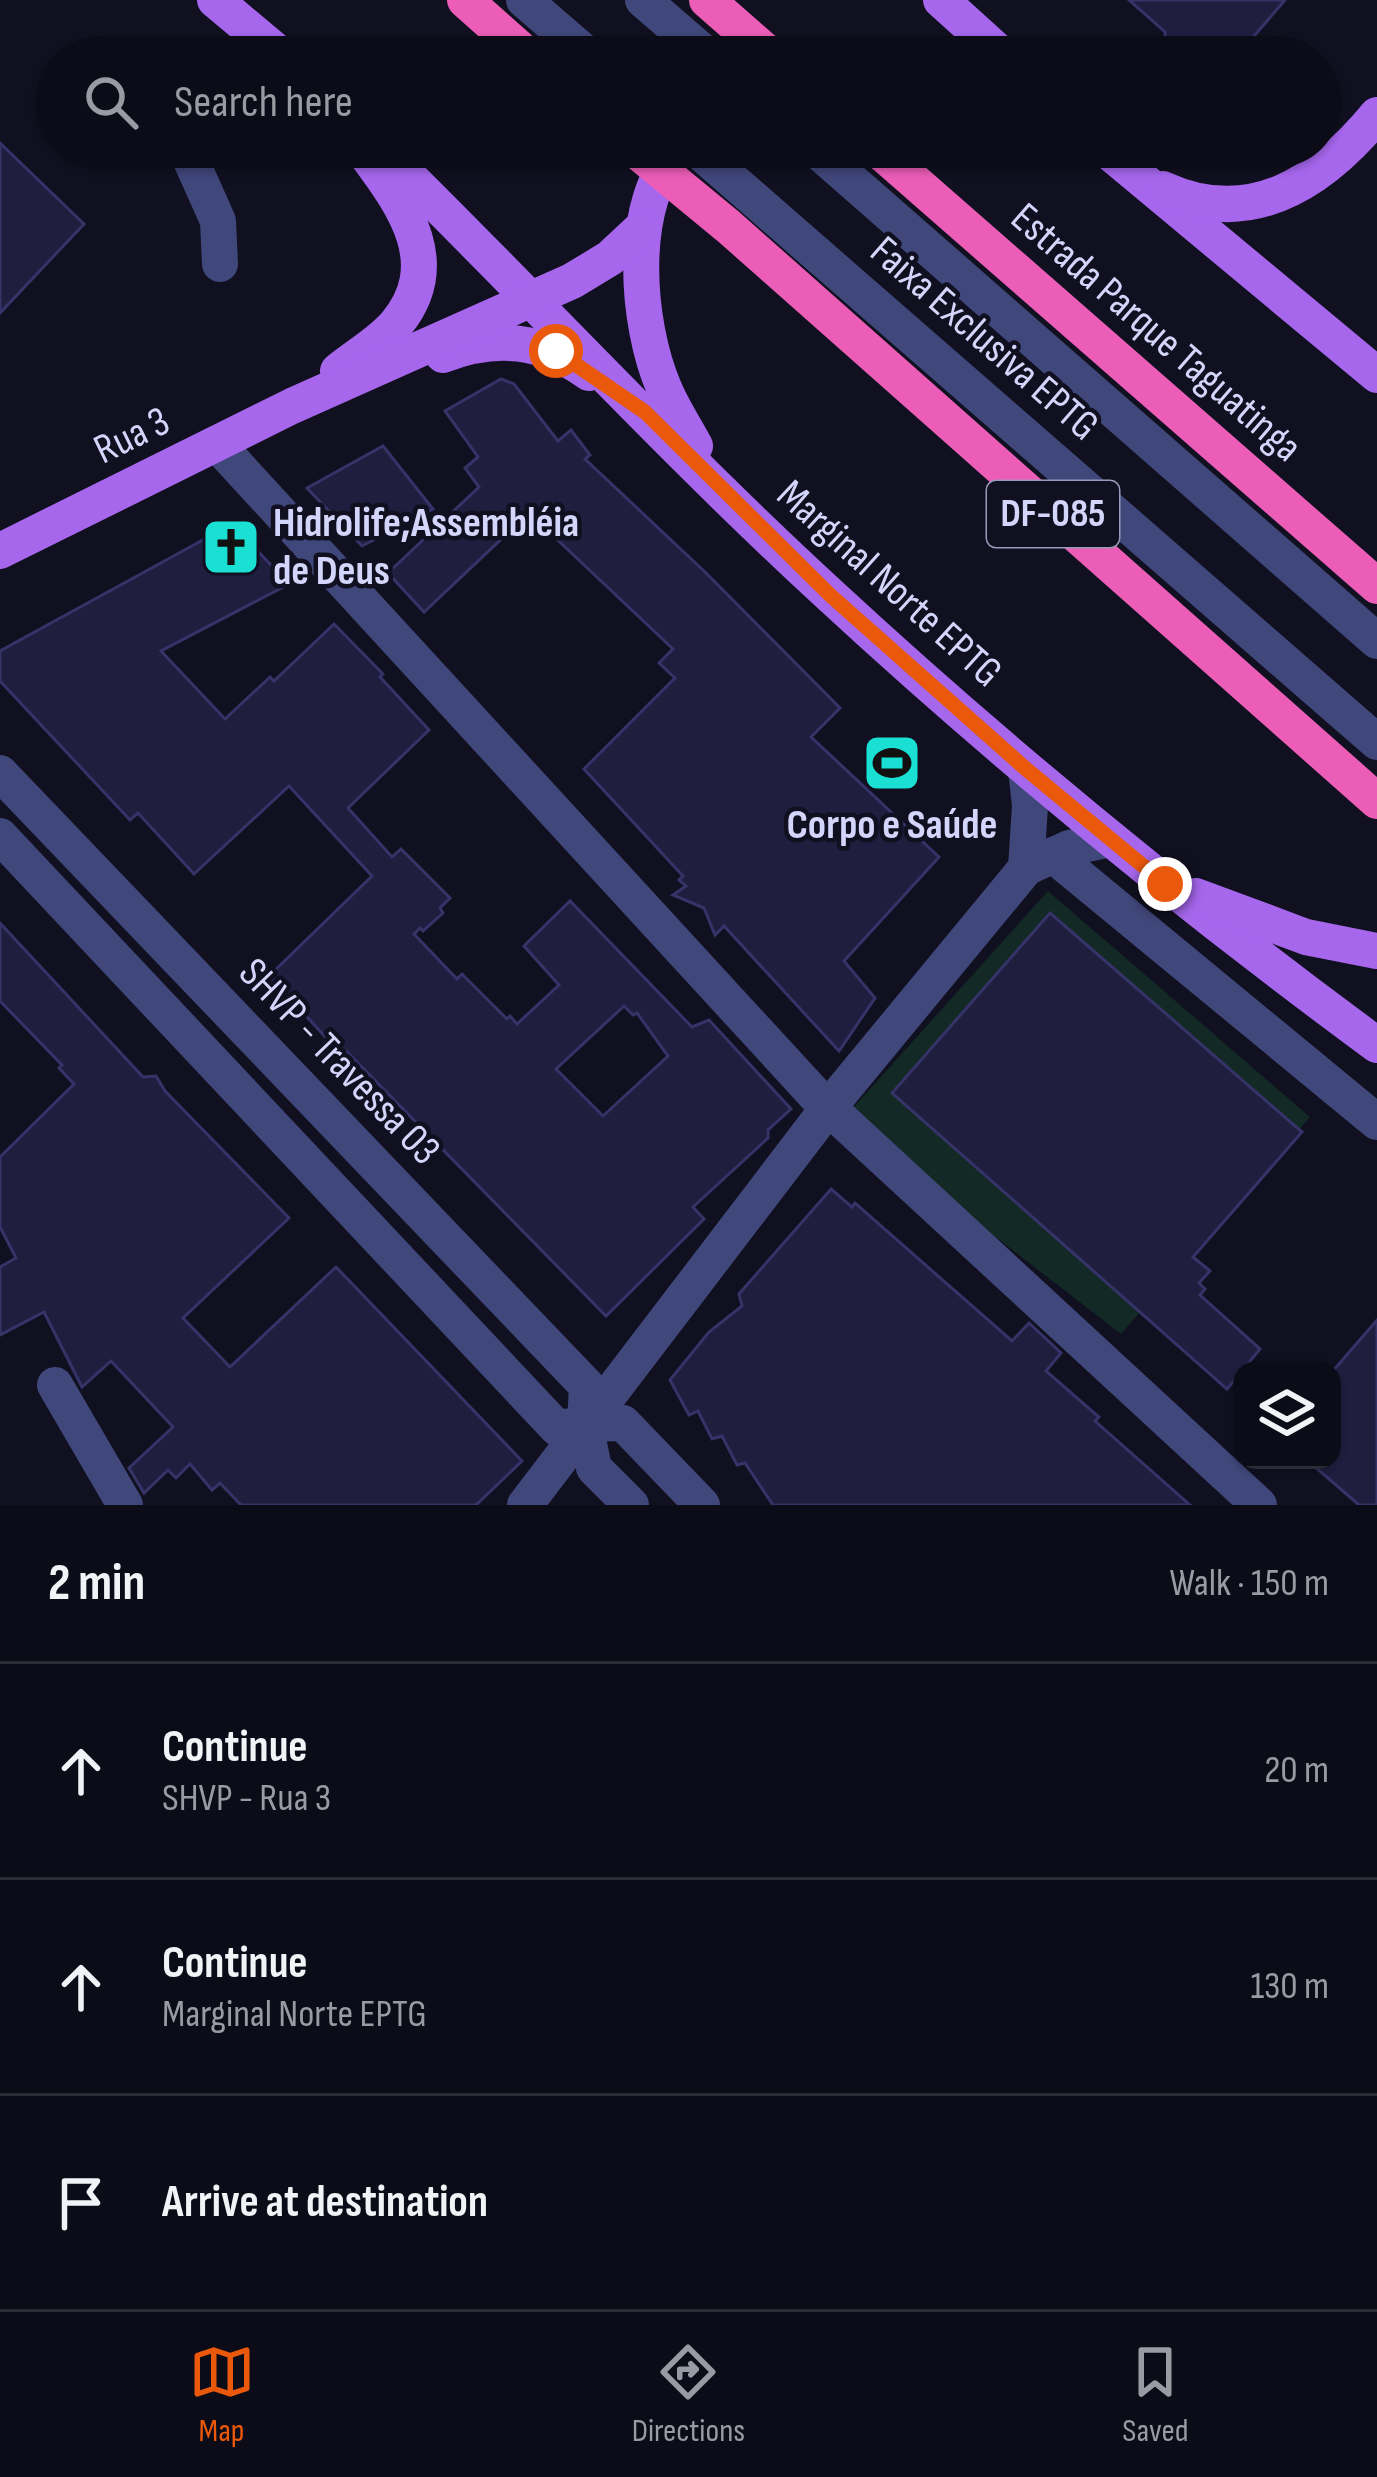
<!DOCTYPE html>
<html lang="en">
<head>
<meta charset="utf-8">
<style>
  :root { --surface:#0c0c18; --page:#151521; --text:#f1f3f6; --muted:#9a9ba2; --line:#2c2c37; --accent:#ea580c }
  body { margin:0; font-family:"Sofia Sans Condensed",sans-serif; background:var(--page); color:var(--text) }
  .controls { position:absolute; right:36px; bottom:36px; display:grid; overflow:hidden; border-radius:24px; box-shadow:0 3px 9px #0004 }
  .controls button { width:108px; height:108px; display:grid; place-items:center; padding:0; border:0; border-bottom:3px solid var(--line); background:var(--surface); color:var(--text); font:60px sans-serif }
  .stop { position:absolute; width:36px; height:36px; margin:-27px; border:9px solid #ea580c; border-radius:50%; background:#fff }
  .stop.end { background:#ea580c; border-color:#fff; box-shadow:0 3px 12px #0008 }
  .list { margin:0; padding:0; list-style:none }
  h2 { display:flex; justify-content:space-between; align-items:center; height:156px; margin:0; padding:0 48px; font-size:51px }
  h2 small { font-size:39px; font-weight:400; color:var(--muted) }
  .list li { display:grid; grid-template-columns:78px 1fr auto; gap:36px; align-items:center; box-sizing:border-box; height:216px; padding:0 48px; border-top:3px solid var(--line) }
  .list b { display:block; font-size:45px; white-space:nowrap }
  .list p { margin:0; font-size:39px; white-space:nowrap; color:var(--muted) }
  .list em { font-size:39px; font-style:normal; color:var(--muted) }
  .icon { flex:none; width:66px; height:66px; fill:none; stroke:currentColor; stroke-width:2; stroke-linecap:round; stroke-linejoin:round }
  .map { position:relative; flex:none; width:1377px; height:1505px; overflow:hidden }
  .search { position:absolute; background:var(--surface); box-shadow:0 3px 9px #0004; left:36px; right:36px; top:36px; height:132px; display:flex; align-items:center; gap:30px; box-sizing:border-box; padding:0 42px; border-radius:66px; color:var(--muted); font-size:45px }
  .sheet { height:804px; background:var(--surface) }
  nav { display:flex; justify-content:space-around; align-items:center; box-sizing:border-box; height:168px; border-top:3px solid var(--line); background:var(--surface); font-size:33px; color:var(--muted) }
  nav a { display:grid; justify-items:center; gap:6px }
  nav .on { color:var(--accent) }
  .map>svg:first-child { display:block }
</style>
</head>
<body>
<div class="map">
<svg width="1377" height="1505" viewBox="0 0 1377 1505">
  <rect width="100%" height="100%" fill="#101020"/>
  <!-- green -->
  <polygon fill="#132925" points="1048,891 1310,1117 1121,1334 843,1119"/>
  <!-- building -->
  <g fill="#1f1e3f" stroke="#353368" stroke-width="3" fill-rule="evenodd">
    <polygon points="1129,0 1285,0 1236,57 1166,57 1165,32"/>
    <polygon points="0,143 84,224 0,313"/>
    <polygon points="501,379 514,384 558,441 571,430 590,455 585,459 705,572 840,708 811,737 939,857 844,961 875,998 839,1051 724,926 715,935 704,908 673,895 686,886 679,880 683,876 584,769 675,678 659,663 673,649 529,513 424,612 388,573 479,487 465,468 478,457 445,411"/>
    <polygon points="383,446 433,509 362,546 307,488"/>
    <path d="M232 524 289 584 161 651 225 719 270 677 274 681 334 624 383 674 380 677 429 730 348 808 392 857 401 849 450 898 440 908 443 913 423 931 420 928 414 934 457 979 462 974 507 1019 510 1016 517 1024 559 985 524 946 570 901 692 1027 709 1020 791 1109 768 1130V1138L693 1207 704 1219 606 1316 347 1052 343 1056 269 976 372 876 289 786 194 874 138 813 130 820 0 681V651ZM624 1006 633 1015 637 1013 668 1056 603 1116 556 1069Z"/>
    <polygon points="1050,913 1302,1132 1193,1257 1210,1271 1199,1283 1205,1289 1200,1295 1260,1349 1227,1389 892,1093"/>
    <polygon points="0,923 143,1077 156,1076 165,1091 289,1218 183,1318 230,1367 336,1267 522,1461 476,1505 241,1505 220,1483 212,1490 190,1464 176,1478 168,1470 144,1493 129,1468 173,1427 111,1361 82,1387 44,1312 0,1335 0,1267 16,1258 0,1227 0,1157 74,1084 59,1068 62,1065 0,1001"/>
    <polygon points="831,1189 852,1207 855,1203 1012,1341 1029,1323 1061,1353 1046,1371 1099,1417 1095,1421 1190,1505 773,1505 745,1463 737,1465 722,1436 712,1439 698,1411 689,1415 670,1380 709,1332 742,1306 739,1294"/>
    <polygon points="1377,1320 1377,1505 1359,1505 1307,1460 1332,1460 1332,1372"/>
  </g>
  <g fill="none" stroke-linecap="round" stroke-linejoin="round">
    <!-- minor -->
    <g stroke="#40477a" stroke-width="36">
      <polyline points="524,0 590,57"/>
      <polyline points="643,0 709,57"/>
      <polyline points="185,147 218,221 220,264"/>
      <polyline points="694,147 1377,742"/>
      <polyline points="813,147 1377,641"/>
      <polyline points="217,444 818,1098 1259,1505"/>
      <polyline points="0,773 587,1386 585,1424 623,1423 702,1505"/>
      <polyline points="0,836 557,1428 585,1424 594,1468 631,1505"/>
      <polyline points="1053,855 1377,1122"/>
      <polyline points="1026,868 1030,806 1026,769"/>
      <polyline points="55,1385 125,1505"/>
      <polyline points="525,1505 828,1108 1026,868 1069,848 1111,839"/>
    </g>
    <!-- major -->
    <g stroke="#a667ed" stroke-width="36">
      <polyline points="215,0 283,57"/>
      <polyline points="941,0 1004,57"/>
      <polyline points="835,57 912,54 925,57"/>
      <path d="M379 147C530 295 674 452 830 595 1004 756 1187 905 1377 1045"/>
      <path d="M680 147C626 200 636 323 664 388 672 408 685 427 695 446"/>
      <polyline points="1103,147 1377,375"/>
      <path d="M1163 189C1250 229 1321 183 1377 115"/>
      <path d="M443 355C498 334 542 340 589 373"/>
      <path d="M338 371C356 356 381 342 396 324 445 265 406 208 367 156"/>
      <polyline points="0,551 292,406 572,281 610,258 641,229"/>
      <polyline points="1196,896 1306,937 1377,951"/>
    </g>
    <!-- highway -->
    <g stroke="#ec5db8" stroke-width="36">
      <polyline points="465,0 529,57"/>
      <polyline points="707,0 772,57"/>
      <polyline points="632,147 729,227 1377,801"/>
      <polyline points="875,147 1377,586"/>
    </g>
  </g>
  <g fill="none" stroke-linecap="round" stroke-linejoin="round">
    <!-- route -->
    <polyline stroke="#ea580c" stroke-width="15" points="556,351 645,412 830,595 1026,769 1165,884"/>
  </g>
  <!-- icons -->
  <defs>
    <g id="church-square" transform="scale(3)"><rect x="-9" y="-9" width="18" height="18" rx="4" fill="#1ae0d4" stroke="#101020"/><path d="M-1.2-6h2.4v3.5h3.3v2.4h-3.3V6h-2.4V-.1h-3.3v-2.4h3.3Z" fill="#111"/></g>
    <g id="stadium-square" transform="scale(3)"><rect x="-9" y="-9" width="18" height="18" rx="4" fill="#1ae0d4" stroke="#101020"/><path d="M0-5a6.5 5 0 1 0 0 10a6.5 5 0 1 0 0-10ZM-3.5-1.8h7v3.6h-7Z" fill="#111"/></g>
  </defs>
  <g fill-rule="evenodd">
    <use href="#church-square" x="231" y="547"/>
    <use href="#stadium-square" x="892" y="763"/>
  </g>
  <g text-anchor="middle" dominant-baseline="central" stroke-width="9" stroke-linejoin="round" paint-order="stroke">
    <!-- shield labels -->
    <rect fill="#101020" stroke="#999ab9" stroke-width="3" x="987" y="481" width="132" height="66" rx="9"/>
    <g font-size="39" font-weight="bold" fill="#d4d5fa">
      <text x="1053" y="514">DF-085</text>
    </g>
    <!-- street labels -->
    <g font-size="42" fill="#d4d5fa" stroke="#101020">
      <text transform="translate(1156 333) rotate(41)">Estrada Parque Taguatinga</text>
      <text transform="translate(984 339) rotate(41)">Faixa Exclusiva EPTG</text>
      <text transform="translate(132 436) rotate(-26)">Rua 3</text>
      <text transform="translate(889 584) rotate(42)">Marginal Norte EPTG</text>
      <text transform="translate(339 1062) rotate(46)">SHVP - Travessa 03</text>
    </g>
    <!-- poi labels -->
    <g font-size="42" font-weight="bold" fill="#d4d5fa" stroke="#101020" text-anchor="start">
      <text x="273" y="523">Hidrolife;Assembléia<tspan x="273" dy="48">de Deus</tspan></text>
      <text x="892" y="825" text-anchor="middle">Corpo e Saúde</text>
    </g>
  </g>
</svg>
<div class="controls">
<button><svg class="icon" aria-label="layers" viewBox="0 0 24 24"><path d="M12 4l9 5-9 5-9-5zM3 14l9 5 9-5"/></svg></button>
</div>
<div class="stop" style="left:556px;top:351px"></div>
<div class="stop end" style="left:1165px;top:884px"></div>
<div class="search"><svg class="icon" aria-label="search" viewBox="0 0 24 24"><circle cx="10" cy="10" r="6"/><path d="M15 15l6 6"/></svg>Search here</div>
</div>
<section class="sheet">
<h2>2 min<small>Walk · 150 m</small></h2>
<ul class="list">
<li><svg class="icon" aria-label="ahead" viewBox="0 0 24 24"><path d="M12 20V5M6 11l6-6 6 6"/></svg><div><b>Continue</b><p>SHVP - Rua 3</p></div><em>20 m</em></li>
<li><svg class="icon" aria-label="ahead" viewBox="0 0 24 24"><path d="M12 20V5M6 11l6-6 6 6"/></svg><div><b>Continue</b><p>Marginal Norte EPTG</p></div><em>130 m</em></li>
<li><svg class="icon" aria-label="arrive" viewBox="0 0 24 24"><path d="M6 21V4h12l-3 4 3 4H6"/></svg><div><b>Arrive at destination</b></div></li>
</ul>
</section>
<nav>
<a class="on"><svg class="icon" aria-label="map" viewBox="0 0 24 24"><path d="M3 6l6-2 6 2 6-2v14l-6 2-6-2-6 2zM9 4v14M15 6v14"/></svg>Map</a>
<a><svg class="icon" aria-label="directions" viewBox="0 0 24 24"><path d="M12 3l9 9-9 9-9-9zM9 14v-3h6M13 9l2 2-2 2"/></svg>Directions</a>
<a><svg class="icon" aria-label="saved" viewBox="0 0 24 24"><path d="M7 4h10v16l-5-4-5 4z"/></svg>Saved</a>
</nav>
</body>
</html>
